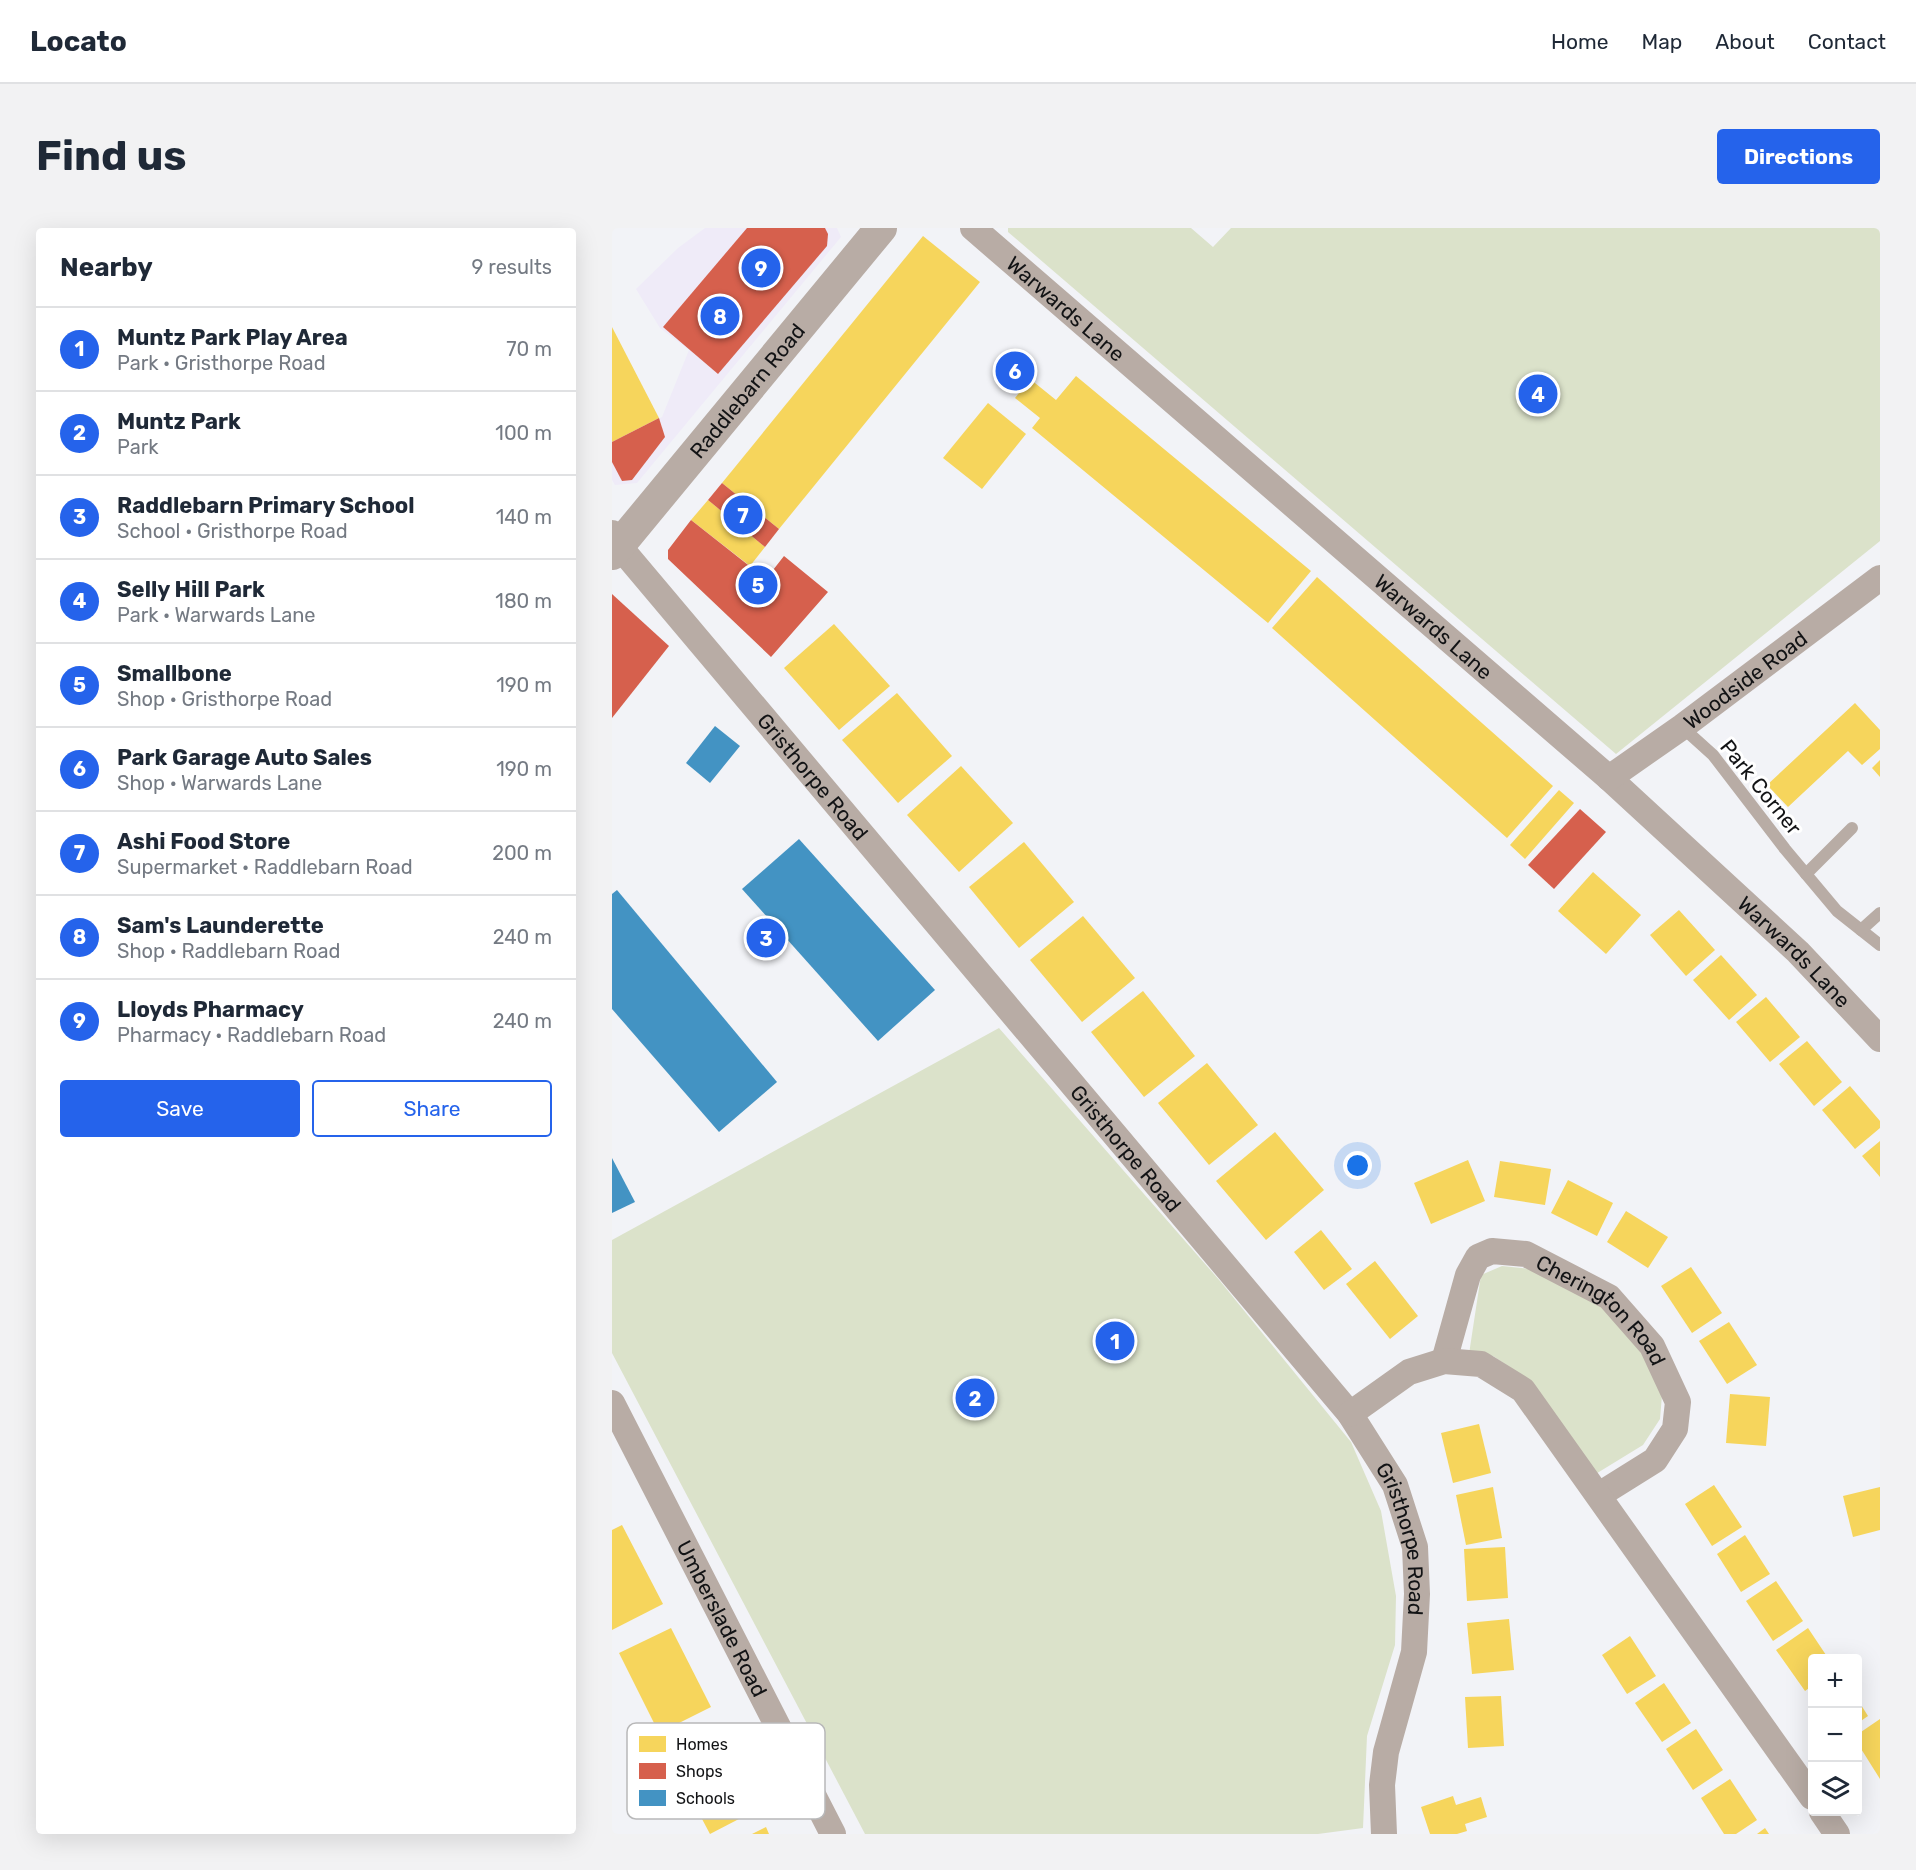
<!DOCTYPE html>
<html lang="en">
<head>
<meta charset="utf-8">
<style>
  :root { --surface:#fff; --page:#f2f2f3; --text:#1f2937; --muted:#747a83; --line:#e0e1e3; --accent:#2563eb }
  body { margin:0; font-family:Rubik,sans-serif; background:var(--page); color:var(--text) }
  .controls { position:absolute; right:18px; bottom:18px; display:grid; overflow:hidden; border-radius:6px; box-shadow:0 6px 24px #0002 }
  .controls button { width:54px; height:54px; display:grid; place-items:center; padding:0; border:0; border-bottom:2px solid var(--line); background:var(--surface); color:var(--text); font:30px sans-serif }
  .you { position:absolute; left:746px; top:938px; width:21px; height:21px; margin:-15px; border:4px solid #fff; border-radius:50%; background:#1a73e8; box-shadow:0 0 0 9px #1a73e833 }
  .badge { display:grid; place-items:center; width:39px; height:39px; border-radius:50%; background:var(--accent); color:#fff; font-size:20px; font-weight:700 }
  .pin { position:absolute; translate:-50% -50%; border:3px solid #fff; box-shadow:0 2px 6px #0006 }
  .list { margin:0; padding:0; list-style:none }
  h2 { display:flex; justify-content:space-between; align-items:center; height:78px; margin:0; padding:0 24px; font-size:26px }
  h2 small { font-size:20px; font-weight:400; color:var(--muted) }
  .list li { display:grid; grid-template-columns:39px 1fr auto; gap:18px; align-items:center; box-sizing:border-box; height:84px; padding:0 24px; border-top:2px solid var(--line) }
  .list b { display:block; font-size:22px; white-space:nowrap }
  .list p { margin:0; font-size:20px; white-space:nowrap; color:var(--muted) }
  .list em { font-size:20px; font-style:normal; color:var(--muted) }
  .actions { display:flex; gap:12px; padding:18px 24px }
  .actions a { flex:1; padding:14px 0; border:2px solid var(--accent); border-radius:6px; text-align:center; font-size:21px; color:var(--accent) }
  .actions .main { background:var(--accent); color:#fff }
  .icon { flex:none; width:33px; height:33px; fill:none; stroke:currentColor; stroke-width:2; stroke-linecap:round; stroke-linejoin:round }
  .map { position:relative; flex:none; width:1268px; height:1606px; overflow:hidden; border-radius:6px }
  header { display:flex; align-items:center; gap:36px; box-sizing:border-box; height:84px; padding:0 30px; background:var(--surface); border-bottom:2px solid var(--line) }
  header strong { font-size:28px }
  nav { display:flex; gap:33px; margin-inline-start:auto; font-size:21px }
  .intro { display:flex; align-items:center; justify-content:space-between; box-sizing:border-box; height:144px; padding:0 36px }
  h1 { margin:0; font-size:42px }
  .button { padding:15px 27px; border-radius:6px; background:var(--accent); color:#fff; font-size:21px; font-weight:700 }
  main { display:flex; gap:36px; padding:0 36px }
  aside { flex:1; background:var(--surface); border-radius:6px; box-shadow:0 6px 24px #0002 }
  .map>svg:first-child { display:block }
</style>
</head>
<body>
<header>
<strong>Locato</strong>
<nav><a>Home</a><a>Map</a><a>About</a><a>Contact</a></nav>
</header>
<div class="intro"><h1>Find us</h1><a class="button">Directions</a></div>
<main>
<aside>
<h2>Nearby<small>9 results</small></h2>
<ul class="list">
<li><span class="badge">1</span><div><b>Muntz Park Play Area</b><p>Park · Gristhorpe Road</p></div><em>70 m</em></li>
<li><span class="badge">2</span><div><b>Muntz Park</b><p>Park</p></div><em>100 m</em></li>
<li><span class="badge">3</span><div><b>Raddlebarn Primary School</b><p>School · Gristhorpe Road</p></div><em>140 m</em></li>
<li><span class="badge">4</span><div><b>Selly Hill Park</b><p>Park · Warwards Lane</p></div><em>180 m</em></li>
<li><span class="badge">5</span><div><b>Smallbone</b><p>Shop · Gristhorpe Road</p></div><em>190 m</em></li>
<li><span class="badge">6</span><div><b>Park Garage Auto Sales</b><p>Shop · Warwards Lane</p></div><em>190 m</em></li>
<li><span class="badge">7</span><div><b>Ashi Food Store</b><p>Supermarket · Raddlebarn Road</p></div><em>200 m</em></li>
<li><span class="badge">8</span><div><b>Sam's Launderette</b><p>Shop · Raddlebarn Road</p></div><em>240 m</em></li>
<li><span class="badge">9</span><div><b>Lloyds Pharmacy</b><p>Pharmacy · Raddlebarn Road</p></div><em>240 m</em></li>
</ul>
<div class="actions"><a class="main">Save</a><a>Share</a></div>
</aside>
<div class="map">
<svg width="1268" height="1606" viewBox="0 0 1268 1606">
  <rect width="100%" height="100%" fill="#f2f3f7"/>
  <!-- commercial -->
  <polygon fill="#efebf8" points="93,0 225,0 229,9 25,255 3,257 0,252 0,213 50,189 77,122 48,100 24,61 66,20"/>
  <!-- green -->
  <g fill="#dbe2ca">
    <polygon points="396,0 579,0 601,19 619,0 1268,0 1268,313 1004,526 396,4"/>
    <polygon points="387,800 608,1053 739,1214 769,1283 784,1368 783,1417 755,1508 751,1600 706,1606 253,1606 0,1125 0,1012"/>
    <polygon points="890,1038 920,1041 992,1078 1028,1120 1050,1167 1048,1191 1031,1217 982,1247 920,1154 881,1128 857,1126 869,1047"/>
  </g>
  <!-- homes -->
  <g fill="#f6d55c">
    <polygon points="311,8 368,54 167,301 110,255"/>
    <polygon points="0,99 47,190 0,214"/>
    <polygon points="464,148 699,343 656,395 420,200 428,190 403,170 418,151 444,172"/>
    <polygon points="376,175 414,206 370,261 331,230"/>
    <polygon points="96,272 153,319 138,338 79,292"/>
    <polygon points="705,349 941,558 895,610 660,400"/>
    <polygon points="222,396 278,458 227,502 172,440"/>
    <polygon points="285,465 340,528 286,575 230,512"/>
    <polygon points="1243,475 1268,502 1268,521 1250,537 1236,523 1176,579 1155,557"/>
    <polygon points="1268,532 1268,549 1260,540"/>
    <polygon points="349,538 401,595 347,644 295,587"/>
    <polygon points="947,562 962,575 913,631 898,617"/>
    <polygon points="412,614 462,674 407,720 357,659"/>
    <polygon points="981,644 1029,687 994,726 946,683"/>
    <polygon points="1067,682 1103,722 1074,748 1038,707"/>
    <polygon points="471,688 523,750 470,794 418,732"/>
    <polygon points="1109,727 1145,767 1117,792 1081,752"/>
    <polygon points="531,763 583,828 532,869 479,804"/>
    <polygon points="1154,769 1188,809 1158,834 1124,794"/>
    <polygon points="1195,813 1230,854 1202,878 1167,836"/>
    <polygon points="595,835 646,897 597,937 546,875"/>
    <polygon points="1238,858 1268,893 1268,900 1243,921 1210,882"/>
    <polygon points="663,904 712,962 654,1012 604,953"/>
    <polygon points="1268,913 1268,949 1250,928"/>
    <polygon points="856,932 873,973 819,996 802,955"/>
    <polygon points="888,933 939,941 933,977 882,969"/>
    <polygon points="956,952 1001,975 985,1008 939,985"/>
    <polygon points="1014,983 1056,1009 1036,1040 995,1014"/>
    <polygon points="709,1002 740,1041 712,1062 682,1024"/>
    <polygon points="763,1033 806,1088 778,1111 734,1056"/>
    <polygon points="1079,1039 1110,1085 1080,1105 1049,1058"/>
    <polygon points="1117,1094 1145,1137 1115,1156 1087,1113"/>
    <polygon points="1118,1166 1158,1169 1154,1218 1114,1215"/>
    <polygon points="867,1196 879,1245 841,1255 829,1205"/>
    <polygon points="1102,1257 1130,1299 1100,1318 1073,1276"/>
    <polygon points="881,1259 890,1310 854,1317 844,1267"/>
    <polygon points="1268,1259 1268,1302 1241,1309 1231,1268"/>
    <polygon points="10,1297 51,1376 0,1402 0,1302"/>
    <polygon points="1133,1307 1158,1346 1129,1364 1105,1326"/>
    <polygon points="893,1319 896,1370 855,1373 852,1321"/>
    <polygon points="1164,1353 1191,1393 1161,1413 1134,1373"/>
    <polygon points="897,1391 902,1442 860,1446 855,1395"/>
    <polygon points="59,1400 99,1479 47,1505 7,1425"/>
    <polygon points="1196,1400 1216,1430 1200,1431 1200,1458 1193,1463 1164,1422"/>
    <polygon points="1018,1408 1044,1448 1015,1466 990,1427"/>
    <polygon points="1052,1455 1079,1495 1050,1514 1023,1475"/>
    <polygon points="889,1468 892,1518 856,1520 853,1469"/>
    <polygon points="1246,1472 1256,1488 1246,1495"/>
    <polygon points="1268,1491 1268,1551 1246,1516 1246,1506"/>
    <polygon points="108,1499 150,1579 98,1606 56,1527"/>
    <polygon points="1084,1501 1111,1542 1081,1562 1054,1521"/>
    <polygon points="1118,1551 1145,1592 1124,1606 1112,1606 1089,1570"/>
    <polygon points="841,1568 844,1577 869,1569 875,1589 853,1596 855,1603 845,1606 818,1606 809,1579"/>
    <polygon points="154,1599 157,1606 140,1606"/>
    <polygon points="1153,1600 1157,1606 1145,1606"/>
  </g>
  <!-- shops -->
  <g fill="#d6604d">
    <polygon points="135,0 213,0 216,6 215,18 106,146 51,99"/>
    <polygon points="47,190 53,209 20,252 10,253 0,234 0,214"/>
    <polygon points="110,255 167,301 153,319 96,272"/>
    <polygon points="79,292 154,351 172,328 216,364 159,429 56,331 56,322"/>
    <polygon points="0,366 57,418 0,490"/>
    <polygon points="968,581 994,604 942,661 916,637"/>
  </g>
  <!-- schools -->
  <g fill="#4393c3">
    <polygon points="103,498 128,518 98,555 74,535"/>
    <polygon points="187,611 323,762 266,813 130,661"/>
    <polygon points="5,662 165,854 107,904 0,781 0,666"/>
    <polygon points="0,930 23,974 0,985"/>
  </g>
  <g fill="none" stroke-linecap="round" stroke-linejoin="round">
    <!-- service -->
    <g stroke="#b8aca5" stroke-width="12">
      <polyline points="1070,499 1101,527 1173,621 1225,683 1268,717"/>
      <polyline points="1194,646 1240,600"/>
      <polyline points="1249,702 1268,685"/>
    </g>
    <!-- minor -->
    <g stroke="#b8aca5" stroke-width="26">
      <path id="s1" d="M361 0 997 550 1186 724 1268 811"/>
      <path id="s2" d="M0 305 7 318 738 1186 783 1257 803 1319 805 1366 802 1424 774 1524 770 1557 772 1606"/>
      <path id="s3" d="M997 550 1070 499 1268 350"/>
      <path id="s4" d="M832 1133 856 1047 866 1029 880 1023 914 1026 997 1069 1040 1118 1066 1174 1063 1201 1043 1232 987 1267"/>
      <path id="s5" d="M0 1175 221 1606"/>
      <polyline points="738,1186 797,1144 832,1133 869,1136 911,1162 1200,1569"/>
      <polyline points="1210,1584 1225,1606"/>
    </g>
    <!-- tertiary -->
    <path stroke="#b8aca5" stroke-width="32" id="s6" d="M0 326 269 0"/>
  </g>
  <g text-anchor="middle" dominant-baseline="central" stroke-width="6" stroke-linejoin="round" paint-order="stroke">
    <!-- street labels -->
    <g font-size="21" fill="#121315" stroke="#fff">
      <text stroke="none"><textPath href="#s1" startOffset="123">Warwards Lane</textPath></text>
      <text stroke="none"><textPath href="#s6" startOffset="212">Raddlebarn Road</textPath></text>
      <text stroke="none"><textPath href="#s1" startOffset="609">Warwards Lane</textPath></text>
      <text stroke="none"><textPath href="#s3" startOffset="168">Woodside Road</textPath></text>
      <text stroke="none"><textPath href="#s2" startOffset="316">Gristhorpe Road</textPath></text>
      <text transform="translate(1149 559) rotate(51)">Park Corner</text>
      <text stroke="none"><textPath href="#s1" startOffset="1095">Warwards Lane</textPath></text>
      <text stroke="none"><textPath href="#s2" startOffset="802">Gristhorpe Road</textPath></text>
      <text stroke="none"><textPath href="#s4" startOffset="255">Cherington Road</textPath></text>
      <text stroke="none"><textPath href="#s2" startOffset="1288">Gristhorpe Road</textPath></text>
      <text stroke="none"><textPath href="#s5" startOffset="242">Umberslade Road</textPath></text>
    </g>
  </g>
  <!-- legend -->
  <rect x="15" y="1495" width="198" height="96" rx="9" fill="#fff" stroke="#b8b8b9" stroke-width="1.5"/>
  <rect x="27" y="1508" width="27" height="16" fill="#f6d55c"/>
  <rect x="27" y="1535" width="27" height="16" fill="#d6604d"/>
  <rect x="27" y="1562" width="27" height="16" fill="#4393c3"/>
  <g font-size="16" fill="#121315">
    <text x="64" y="1522">Homes</text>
    <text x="64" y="1549">Shops</text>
    <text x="64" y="1576">Schools</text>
  </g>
</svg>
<div class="controls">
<button>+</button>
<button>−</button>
<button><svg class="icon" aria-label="layers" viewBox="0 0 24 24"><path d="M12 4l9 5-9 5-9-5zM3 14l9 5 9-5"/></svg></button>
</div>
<div class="you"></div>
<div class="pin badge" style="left:503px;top:1113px">1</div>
<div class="pin badge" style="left:363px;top:1170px">2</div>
<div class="pin badge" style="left:154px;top:710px">3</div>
<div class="pin badge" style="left:926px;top:166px">4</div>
<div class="pin badge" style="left:146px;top:357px">5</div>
<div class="pin badge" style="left:403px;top:143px">6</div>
<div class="pin badge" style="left:131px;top:287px">7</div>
<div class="pin badge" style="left:108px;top:88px">8</div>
<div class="pin badge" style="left:149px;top:40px">9</div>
</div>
</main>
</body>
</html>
